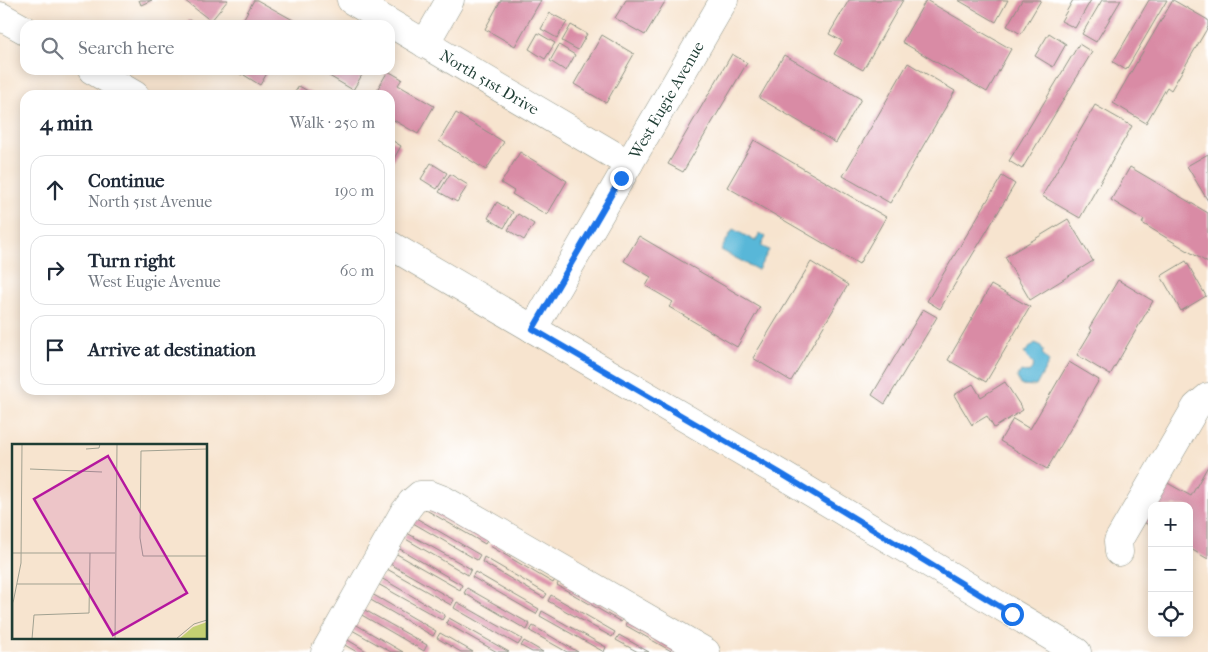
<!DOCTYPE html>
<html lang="en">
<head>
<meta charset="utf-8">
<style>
  :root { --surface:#fff; --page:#f6f6f7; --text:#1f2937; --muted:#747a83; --line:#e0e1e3 }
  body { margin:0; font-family:"IM FELL French Canon",serif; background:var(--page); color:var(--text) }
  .controls { position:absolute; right:15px; bottom:15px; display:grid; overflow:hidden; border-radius:10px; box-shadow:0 2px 12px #0003 }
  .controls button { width:45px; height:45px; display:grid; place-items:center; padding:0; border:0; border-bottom:1px solid var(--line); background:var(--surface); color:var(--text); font:25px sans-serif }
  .stop { position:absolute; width:15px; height:15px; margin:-11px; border:4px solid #1a73e8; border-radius:50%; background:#fff }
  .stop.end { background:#1a73e8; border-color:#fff; box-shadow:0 1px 5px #0008 }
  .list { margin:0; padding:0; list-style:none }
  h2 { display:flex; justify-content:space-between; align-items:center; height:65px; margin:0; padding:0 20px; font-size:21px }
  h2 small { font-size:16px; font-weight:400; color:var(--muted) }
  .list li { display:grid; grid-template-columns:32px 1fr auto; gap:15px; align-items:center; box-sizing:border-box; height:70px; margin:0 10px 10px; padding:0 10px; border:1px solid var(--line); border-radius:15px }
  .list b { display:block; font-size:19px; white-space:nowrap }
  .list p { margin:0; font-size:16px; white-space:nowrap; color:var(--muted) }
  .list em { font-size:16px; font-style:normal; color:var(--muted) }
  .icon { flex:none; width:28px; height:28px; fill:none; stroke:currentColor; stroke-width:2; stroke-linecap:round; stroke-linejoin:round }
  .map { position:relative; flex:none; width:1208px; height:652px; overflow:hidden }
  .search { position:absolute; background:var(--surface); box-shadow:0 2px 12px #0003; left:20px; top:20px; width:375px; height:55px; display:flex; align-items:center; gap:12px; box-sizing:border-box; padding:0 18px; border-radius:15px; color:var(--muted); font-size:19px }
  .panel { position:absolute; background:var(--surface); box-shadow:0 2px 12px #0003; left:20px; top:90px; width:375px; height:305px; border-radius:15px }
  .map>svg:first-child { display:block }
</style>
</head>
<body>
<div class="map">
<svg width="1208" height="652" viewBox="0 0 1208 652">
  <rect width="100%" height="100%" fill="#fff"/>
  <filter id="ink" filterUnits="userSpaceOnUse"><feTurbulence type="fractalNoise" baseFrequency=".02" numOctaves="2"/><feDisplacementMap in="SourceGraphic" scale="10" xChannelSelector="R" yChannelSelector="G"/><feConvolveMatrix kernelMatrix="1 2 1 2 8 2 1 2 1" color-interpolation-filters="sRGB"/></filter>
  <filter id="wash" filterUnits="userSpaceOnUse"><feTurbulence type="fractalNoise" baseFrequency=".0096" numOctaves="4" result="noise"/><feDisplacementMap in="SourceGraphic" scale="20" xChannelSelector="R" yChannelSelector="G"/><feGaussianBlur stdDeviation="1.12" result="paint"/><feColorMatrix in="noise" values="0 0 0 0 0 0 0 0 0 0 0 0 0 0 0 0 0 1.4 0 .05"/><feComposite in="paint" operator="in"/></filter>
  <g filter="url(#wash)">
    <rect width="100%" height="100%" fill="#f7e4cf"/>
    <!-- water -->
    <g fill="#59b7d8" stroke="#3c7a86">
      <polygon points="733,229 755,241 760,233 766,237 761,246 769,250 758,270 721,250"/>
      <polygon points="1035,343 1040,345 1044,351 1042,353 1049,362 1036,386 1020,385 1017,377 1021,371 1029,373 1034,365 1024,353"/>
    </g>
    <g id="blocks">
      <!-- building -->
      <g fill="#d98ba5">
        <polygon points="139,0 152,0 141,5"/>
        <polygon points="184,0 228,0 211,21"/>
        <polygon points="254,0 257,0 302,25 240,25"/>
        <polygon points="501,0 541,0 515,46 485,29"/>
        <polygon points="626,0 666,0 645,35 615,18"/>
        <polygon points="849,0 903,0 863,70 834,54 842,41 829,34"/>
        <polygon points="926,0 1011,49 987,92 902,42"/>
        <polygon points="958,0 1008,0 996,22"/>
        <polygon points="1022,0 1041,0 1021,34 1007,26"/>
        <polygon points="1073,0 1091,0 1075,28 1061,21"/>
        <polygon points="1102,0 1121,0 1096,42 1082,34"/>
        <polygon points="1149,0 1167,0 1126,70 1113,62"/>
        <polygon points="1173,0 1208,20 1208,27 1171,90 1167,87 1146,123 1113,103"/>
        <polygon points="550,13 567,22 557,38 541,29"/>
        <polygon points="189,20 197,25 186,25"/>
        <polygon points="571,25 587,34 578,50 562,41"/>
        <polygon points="538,33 555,43 545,59 529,49"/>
        <polygon points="1049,33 1066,44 1053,67 1035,56"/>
        <polygon points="602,35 634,54 606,103 574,84"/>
        <polygon points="1079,44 1092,52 1022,169 1009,161"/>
        <polygon points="559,45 575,55 566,71 550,61"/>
        <polygon points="732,54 747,63 683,172 668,164"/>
        <polygon points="784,55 861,99 836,143 759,98"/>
        <polygon points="908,63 955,91 890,203 843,176"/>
        <polygon points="233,70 245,70 242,75"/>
        <polygon points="247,70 269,70 260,85 244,75"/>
        <polygon points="319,70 365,70 353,90"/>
        <polygon points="388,71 402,79 398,85 434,106 418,134 390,118 390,95 374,95"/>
        <polygon points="299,86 315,95 293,95"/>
        <polygon points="1095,105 1132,126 1080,218 1042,196"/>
        <polygon points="456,113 504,142 486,170 439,141"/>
        <polygon points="390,139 401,146 392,162 390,160"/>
        <polygon points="754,140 886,217 859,264 727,187"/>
        <polygon points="520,152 567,181 547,215 512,194 514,191 501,183"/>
        <polygon points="1208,154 1208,201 1187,166"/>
        <polygon points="431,163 447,173 437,189 421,179"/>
        <polygon points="1130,167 1208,213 1208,263 1142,223 1144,220 1111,200"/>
        <polygon points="450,174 468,185 457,202 439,192"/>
        <polygon points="1002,176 1015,184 940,309 927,301"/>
        <polygon points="497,202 513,212 504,228 488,218"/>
        <polygon points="518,214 534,224 524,240 508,230"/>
        <polygon points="1068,219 1093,261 1030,300 1005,257"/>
        <polygon points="639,236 760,307 737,347 669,307 673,302 646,286 651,277 624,261"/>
        <polygon points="1186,261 1206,296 1181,311 1161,276"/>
        <polygon points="811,262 848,285 791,381 753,358"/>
        <polygon points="1118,280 1153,301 1110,375 1077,355 1092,330 1089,328"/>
        <polygon points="991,285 1030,307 986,382 948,360"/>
        <polygon points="923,309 937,317 885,404 872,395"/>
        <polygon points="1069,362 1099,380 1047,469 1000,441 1013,419 1030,429"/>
        <polygon points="1005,382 1023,410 994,428 987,416 972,425 954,395 973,384 981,397"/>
        <polygon points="1208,466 1208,559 1189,548 1189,506 1152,506 1152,527 1140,520 1162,480 1191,496"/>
        <polygon points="424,502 488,539 485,544 421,507"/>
        <polygon points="416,518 480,555 477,560 413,523"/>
        <polygon points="407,533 471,569 468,575 404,538"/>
        <polygon points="493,542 556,578 553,583 490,546"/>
        <polygon points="398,548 462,585 460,590 395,553"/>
        <polygon points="484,557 547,594 544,598 482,562"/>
        <polygon points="390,564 454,600 451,605 387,569"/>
        <polygon points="475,572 539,609 536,614 472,577"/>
        <polygon points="381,578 445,615 442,620 378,584"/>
        <polygon points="560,580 624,617 621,622 557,585"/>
        <polygon points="467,588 530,624 527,630 464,593"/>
        <polygon points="372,594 436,631 433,636 369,599"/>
        <polygon points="551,595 615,632 612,637 548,601"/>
        <polygon points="457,602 522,639 518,645 454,608"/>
        <polygon points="363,609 427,645 424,651 360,614"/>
        <polygon points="542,611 606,647 604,652 540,616"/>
        <polygon points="449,618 509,652 497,652 446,623"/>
        <polygon points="628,619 685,652 673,652 625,625"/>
        <polygon points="355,624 403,652 391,652 352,630"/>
        <polygon points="533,626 578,652 567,652 530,631"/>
        <polygon points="440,633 473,652 461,652 437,638"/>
        <polygon points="619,635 649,652 638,652 616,640"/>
        <polygon points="346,639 368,652 357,652 343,644"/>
        <polygon points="524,641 543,652 532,652 521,646"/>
      </g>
    </g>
  </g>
  <g filter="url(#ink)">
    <use href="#blocks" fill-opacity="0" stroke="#8b9082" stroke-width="1"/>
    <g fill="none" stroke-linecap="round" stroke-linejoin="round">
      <!-- minor casing -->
      <g stroke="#8b9082" stroke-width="29">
        <g id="minor">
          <path id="s1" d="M351 0 629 164"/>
          <polyline points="425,44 450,0"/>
          <path id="s2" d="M533 329 724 0"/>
          <polyline points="1119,552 1118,541 1196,407 1208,397"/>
          <polyline points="325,652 403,514 412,502 420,495 431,495 444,500 706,652"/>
        </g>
      </g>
      <!-- major casing -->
      <g stroke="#8b9082" stroke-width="29">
        <g id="major">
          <polyline points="0,16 25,30"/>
          <polyline points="92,70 135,95"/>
          <polyline points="390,245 779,473 1077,652"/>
        </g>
      </g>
      <!-- minor -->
      <use href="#minor" stroke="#fff" stroke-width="28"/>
      <!-- major -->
      <use href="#major" stroke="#fff" stroke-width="28"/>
    </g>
  </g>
  <g fill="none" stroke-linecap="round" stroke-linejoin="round" filter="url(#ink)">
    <!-- route -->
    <polyline stroke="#1a73e8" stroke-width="6" points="621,178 533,329 780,473 1012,614"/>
  </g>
  <g text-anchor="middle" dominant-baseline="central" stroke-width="5" stroke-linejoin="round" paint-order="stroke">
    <!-- street labels -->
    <g font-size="16" fill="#1f3d34" stroke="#fff">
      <text stroke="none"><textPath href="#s1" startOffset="161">North 51st Drive</textPath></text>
      <text stroke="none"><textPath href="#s2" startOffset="265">West Eugie Avenue</textPath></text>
    </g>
  </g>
  <!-- overview -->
  <g transform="translate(12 444)">
    <rect width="195" height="195" fill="#f7e4cf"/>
    <path d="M195 178V195H167L181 183Z" fill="#c3d072"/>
    <path fill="none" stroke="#a1a191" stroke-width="1" d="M74 5 87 4 88 0M195 5 129 7 128 94 131 112H195M18 25 90 28M0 109H103M5 140H78M1 195V159L9 119 10 0M20 195 22 171 77 169 78 109M103 195 105 0M164 195 182 180 195 176"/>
    <path fill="#b5179e" fill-opacity="0.15" stroke="#b5179e" stroke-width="2.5" d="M96 12 175 149 101 191 22 55Z"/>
    <rect width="195" height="195" fill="none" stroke="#1f3d34" stroke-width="2.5"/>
  </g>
</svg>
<div class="controls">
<button>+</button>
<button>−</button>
<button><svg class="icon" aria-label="locate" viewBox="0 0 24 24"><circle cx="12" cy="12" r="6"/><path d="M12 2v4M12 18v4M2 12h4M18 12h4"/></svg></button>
</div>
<div class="stop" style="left:1012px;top:614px"></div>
<div class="stop end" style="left:621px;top:178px"></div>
<div class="search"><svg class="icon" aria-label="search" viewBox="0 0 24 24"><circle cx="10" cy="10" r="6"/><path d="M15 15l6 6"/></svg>Search here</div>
<section class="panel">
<h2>4 min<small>Walk · 250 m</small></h2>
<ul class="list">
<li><svg class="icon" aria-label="ahead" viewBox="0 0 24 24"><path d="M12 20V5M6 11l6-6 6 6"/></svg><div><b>Continue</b><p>North 51st Avenue</p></div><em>190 m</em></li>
<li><svg class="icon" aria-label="right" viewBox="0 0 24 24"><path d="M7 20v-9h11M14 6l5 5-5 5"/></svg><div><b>Turn right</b><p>West Eugie Avenue</p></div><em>60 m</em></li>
<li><svg class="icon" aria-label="arrive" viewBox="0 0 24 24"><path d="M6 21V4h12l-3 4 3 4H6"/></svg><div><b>Arrive at destination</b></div></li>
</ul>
</section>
</div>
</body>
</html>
